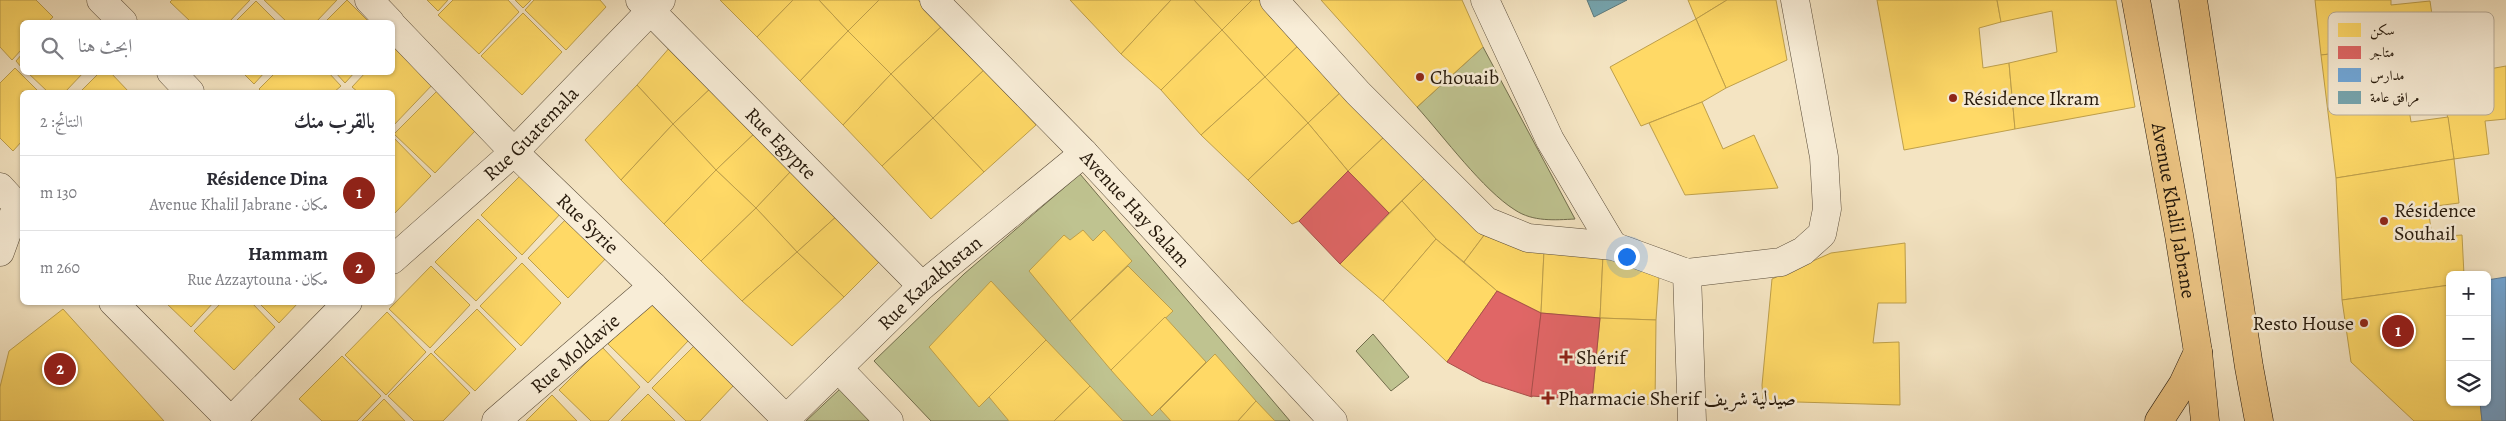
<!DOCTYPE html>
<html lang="ar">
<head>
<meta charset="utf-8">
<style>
  :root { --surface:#fff; --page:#f7f7f7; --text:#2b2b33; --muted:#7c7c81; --line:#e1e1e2; --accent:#8f2418 }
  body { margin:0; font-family:Alegreya,Amiri,serif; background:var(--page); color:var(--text); direction:rtl }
  .controls { position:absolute; right:15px; bottom:15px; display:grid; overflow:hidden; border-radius:8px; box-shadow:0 1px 4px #0004 }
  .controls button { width:45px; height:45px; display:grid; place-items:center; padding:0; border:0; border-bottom:1px solid var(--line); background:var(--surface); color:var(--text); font:25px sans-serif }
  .you { position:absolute; left:1626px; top:256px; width:18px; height:18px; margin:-12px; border:4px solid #fff; border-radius:50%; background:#1a73e8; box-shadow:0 0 0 8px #1a73e833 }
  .badge { display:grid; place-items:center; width:32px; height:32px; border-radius:50%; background:var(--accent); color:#fff; font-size:16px; font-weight:700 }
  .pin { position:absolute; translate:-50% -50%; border:2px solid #fff; box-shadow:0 1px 5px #0006 }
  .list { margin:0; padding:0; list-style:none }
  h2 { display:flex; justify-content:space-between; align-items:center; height:65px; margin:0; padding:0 20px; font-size:21px }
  h2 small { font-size:16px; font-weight:400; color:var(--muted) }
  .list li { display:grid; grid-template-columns:32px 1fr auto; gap:15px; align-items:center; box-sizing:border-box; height:75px; padding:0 20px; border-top:1px solid var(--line) }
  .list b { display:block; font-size:19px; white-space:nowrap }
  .list p { margin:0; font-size:16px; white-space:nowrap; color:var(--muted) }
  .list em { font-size:16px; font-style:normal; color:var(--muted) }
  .icon { flex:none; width:28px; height:28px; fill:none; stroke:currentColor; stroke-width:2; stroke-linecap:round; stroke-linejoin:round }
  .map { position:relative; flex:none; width:2506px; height:421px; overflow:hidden; direction:ltr }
  .search { position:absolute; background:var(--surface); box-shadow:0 1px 4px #0004; left:20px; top:20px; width:375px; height:55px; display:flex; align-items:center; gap:12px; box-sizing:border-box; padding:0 18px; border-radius:8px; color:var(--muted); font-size:19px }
  .panel { position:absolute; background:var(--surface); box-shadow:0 1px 4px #0004; left:20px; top:90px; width:375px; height:215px; border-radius:8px; direction:rtl }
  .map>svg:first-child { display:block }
</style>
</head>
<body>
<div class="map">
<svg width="2506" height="421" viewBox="0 0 2506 421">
  <rect width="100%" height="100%" fill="#f4e4c2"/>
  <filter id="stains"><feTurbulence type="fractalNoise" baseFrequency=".004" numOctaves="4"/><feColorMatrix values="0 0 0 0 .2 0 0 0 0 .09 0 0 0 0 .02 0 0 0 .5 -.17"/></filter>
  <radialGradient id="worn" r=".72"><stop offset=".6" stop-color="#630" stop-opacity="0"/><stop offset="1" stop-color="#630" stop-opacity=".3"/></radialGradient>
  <!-- green -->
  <g fill="#bfc390" stroke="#726e4d">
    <path d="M1483 47 1575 219C1555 220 1533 222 1515 210 1483 190 1444 137 1417 107Z"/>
    <polygon points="1080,174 1290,421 931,421 874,361 964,274"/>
    <polygon points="1373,334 1409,377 1391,391 1356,351"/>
    <polygon points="841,388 872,421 806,421"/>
  </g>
  <!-- homes -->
  <g fill="#ffd966" stroke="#be9f4a">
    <polygon points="0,0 36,0 53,17 48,22 22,22 22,49 12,60 0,47"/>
    <polygon points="172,0 250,0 229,22 191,22 170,2"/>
    <polygon points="264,0 337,0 316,22 287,22"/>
    <polygon points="347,0 369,22 325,22"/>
    <polygon points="427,0 448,0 438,11"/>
    <polygon points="453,0 508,0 519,12 479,54 438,15"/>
    <polygon points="515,0 531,0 523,8"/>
    <polygon points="534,0 600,0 606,7 566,50 525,10"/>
    <polygon points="720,0 793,0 757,37"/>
    <polygon points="793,0 819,0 848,31 800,81 757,37"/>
    <polygon points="819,0 879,0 848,31"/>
    <polygon points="879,0 918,0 943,25 891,74 848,31"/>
    <polygon points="1070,0 1171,0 1121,54"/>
    <polygon points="1171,0 1194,0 1222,30 1161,90 1121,54"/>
    <polygon points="1194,0 1252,0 1222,30"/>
    <polygon points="1252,0 1259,0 1300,44 1265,77 1222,30"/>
    <polygon points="1321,0 1462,0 1483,47 1417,107"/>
    <polygon points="1688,0 1727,0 1696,19"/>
    <polygon points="1727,0 1776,0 1787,60 1726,88 1696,19"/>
    <polygon points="1877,0 1997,0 2001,22 1979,28 1983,68 2009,63 2015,129 1904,150"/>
    <polygon points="1997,0 2116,0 2135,107 2015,129 2009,63 2057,52 2052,11 2001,22"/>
    <polygon points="2315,0 2391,0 2391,5 2430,1 2436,42 2321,55"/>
    <polygon points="256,1 277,22 235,22"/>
    <polygon points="523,13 562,52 522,95 481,56"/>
    <polygon points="1696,19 1726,88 1702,102 1641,126 1610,67"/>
    <polygon points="943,25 984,70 933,118 891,74"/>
    <polygon points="1222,30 1265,77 1201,135 1161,90"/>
    <polygon points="848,31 891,74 843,125 800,81"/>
    <polygon points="2468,37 2473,72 2506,66 2506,119 2485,121 2489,154 2454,159 2436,42"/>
    <polygon points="2436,42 2442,85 2406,90 2411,122 2448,117 2454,159 2336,178 2321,55"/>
    <polygon points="395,44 434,83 393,126 392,92 358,92 352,87 366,72 392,72 392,46"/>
    <polygon points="1300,44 1341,92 1308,123 1265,77"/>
    <polygon points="671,46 713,86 673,124 637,85"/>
    <polygon points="22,54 22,68 16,61"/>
    <polygon points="15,68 39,92 22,92 22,141 13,151 0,138 0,83"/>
    <polygon points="984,70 1036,125 984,172 933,118"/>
    <polygon points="27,72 84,72 65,92 48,92"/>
    <polygon points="100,72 110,72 129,92 80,92"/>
    <polygon points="242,72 265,72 254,84"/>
    <polygon points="276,72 328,72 341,86 334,92 262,92 259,89"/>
    <polygon points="335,72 355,72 345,83"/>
    <polygon points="891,74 933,118 882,166 843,125"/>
    <polygon points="1265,77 1308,123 1248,180 1201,135"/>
    <polygon points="637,85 673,124 621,180 585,140"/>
    <polygon points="713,86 756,132 716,170 673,124"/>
    <polygon points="437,91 476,130 435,173 394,134"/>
    <polygon points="1341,92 1384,137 1348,171 1308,123"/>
    <polygon points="1702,102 1723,149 1754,135 1778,188 1685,195 1649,123"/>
    <polygon points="933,118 984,172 931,219 882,166"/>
    <polygon points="1308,123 1348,171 1299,221 1292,224 1248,180"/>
    <polygon points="673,124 716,170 664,224 621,180"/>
    <polygon points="756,132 793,169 756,208 716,170"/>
    <polygon points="392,136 431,176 392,216"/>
    <polygon points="1384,137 1426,177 1389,213 1348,171"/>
    <polygon points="2454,159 2459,203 2428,207 2432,237 2462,235 2464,275 2450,275 2450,285 2342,300 2336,178"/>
    <polygon points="793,169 838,215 797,252 756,208"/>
    <polygon points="716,170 756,208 701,261 664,224"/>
    <polygon points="524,172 562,212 522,255 481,215"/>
    <polygon points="1426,177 1485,234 1464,262 1436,239 1402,201"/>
    <polygon points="1402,201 1436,239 1383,301 1340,264"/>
    <polygon points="756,208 797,252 742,301 701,261"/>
    <polygon points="570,215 609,255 568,298 528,258"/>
    <polygon points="838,215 882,259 844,297 797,252"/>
    <polygon points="478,219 517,258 476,301 435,262"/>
    <polygon points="1083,230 1093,241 1104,230 1132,261 1070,321 1029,271 1064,235 1070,240"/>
    <polygon points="1485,234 1544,251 1541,313 1497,291 1464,262"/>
    <polygon points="1436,239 1497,291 1447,362 1383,301"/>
    <polygon points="1905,243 1906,303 1878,303 1873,343 1899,342 1900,405 1763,401 1762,385 1772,279 1831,253"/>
    <polygon points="1544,251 1603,255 1600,318 1541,313"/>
    <polygon points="797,252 844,297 792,346 742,301"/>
    <polygon points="1603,255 1659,276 1656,320 1600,318"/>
    <polygon points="522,263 561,303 521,346 480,306"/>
    <polygon points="431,266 470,305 430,348 389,309"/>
    <polygon points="1128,266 1173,311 1111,370 1070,321"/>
    <polygon points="991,281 1046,340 979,407 929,347"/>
    <polygon points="2450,285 2450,402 2480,402 2482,421 2414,421 2351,362 2342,300"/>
    <polygon points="650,301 689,340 648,383 608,344"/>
    <polygon points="165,302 214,302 191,327"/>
    <polygon points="222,302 251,302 275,327 234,370 194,331"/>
    <polygon points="258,302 299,302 279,323"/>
    <polygon points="63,309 164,421 0,421 0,387 9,351"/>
    <polygon points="477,309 516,349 475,391 434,352"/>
    <polygon points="387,312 426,352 386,395 345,355"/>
    <polygon points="1165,317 1206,362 1152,416 1111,370"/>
    <polygon points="1600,318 1656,320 1655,405 1592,400"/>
    <polygon points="1046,340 1090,386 1054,421 1009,421 989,397"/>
    <polygon points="695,345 734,385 700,421 686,421 652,388"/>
    <polygon points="602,347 640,387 608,421 591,421 559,390"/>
    <polygon points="431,353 470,393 443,421 414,421 388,396"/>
    <polygon points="1215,354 1256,401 1238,421 1171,421 1160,409"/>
    <polygon points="342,356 381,396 357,421 322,421 299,399"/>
    <polygon points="1090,386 1123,421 1054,421"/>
    <polygon points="648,394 675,421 621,421"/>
    <polygon points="552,395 577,421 526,421"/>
    <polygon points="384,399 405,421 362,421"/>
    <polygon points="1256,401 1275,421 1238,421"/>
  </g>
  <!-- shops -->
  <g fill="#e06666" stroke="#a84f4a">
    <polygon points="1348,171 1389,213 1340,264 1299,221"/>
    <polygon points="1497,291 1541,313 1532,397 1482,381 1447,362"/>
    <polygon points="1541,313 1600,318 1592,400 1531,396"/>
  </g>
  <!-- schools -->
  <polygon fill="#6fa8dc" stroke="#597d9d" points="2506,277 2506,421 2482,421 2480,402 2487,402 2487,280"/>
  <!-- public -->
  <polygon fill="#76a5af" stroke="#5e7b7e" points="1587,0 1627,0 1594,17"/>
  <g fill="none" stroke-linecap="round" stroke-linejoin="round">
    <!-- minor casing -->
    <g stroke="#594b38" stroke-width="29">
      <g id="minor">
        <polyline points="101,0 123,22"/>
        <polyline points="369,0 390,22"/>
        <path id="s1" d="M640 0 922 286"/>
        <path id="s2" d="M934 0 1084 153 1333 421"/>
        <polyline points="1274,0 1358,93 1486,221 1528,238 1613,246 1687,273 1781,262 1803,251 1822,234 1827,209 1824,157 1795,0"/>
        <polyline points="1485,0 1550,140 1613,246"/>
        <path id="s3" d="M392 25 514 152 653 286 786 419"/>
        <polyline points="171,72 190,92"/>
        <polyline points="0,187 22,211"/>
        <polyline points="0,252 17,205"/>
        <path id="s4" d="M392 260 514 152 661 0"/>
        <polyline points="1687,273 1692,421"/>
        <polyline points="113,302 231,421"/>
        <polyline points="838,368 889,421"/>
        <polyline points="231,421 348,302"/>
        <path id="s5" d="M496 421 653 286"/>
        <path id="s6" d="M784 421 922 286 1084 153"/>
      </g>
    </g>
    <!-- major casing -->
    <g stroke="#25180a" stroke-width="29">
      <g id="major">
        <path id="s7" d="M2136 0 2179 235 2198 352 2205 421"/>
        <polyline points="2193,0 2249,367 2259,421"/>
        <polyline points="2159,421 2183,384 2198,352"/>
      </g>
    </g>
    <!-- minor -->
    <use href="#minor" stroke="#f8edd7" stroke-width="28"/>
    <!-- major -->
    <use href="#major" stroke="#eac281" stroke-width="28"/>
  </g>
  <!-- markers -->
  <g fill="#8f2418" stroke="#f8edd7" stroke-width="2">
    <circle cx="1420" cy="77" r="5"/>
    <circle cx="1953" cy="98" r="5"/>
    <circle cx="2384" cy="221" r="5"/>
    <circle cx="2364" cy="323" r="5"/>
    <path d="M1563.5 349.5h5v5h5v5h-5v5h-5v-5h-5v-5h5z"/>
    <path d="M1545.5 390.5h5v5h5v5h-5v5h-5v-5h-5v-5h5z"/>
  </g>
  <g text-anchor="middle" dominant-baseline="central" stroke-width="5" stroke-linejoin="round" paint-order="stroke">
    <!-- poi labels -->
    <g font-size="20" fill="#25180a" stroke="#f8edd7" text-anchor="start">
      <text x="1430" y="77">Chouaib</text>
      <text x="1963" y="98">Résidence Ikram</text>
      <text x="2394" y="210">Résidence<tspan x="2394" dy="23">Souhail</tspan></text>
      <text x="2354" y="323" text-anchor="end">Resto House</text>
      <text x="1576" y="357">Shérif</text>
      <text x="1558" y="398">Pharmacie Sherif صيدلية شريف</text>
    </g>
    <!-- street labels -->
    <g font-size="20" fill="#25180a" stroke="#f8edd7">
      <text stroke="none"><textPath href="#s4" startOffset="188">Rue Guatemala</textPath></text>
      <text stroke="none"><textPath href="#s1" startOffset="201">Rue Egypte</textPath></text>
      <text stroke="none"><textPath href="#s2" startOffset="290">Avenue Hay Salam</textPath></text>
      <text stroke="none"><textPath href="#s7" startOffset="214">Avenue Khalil Jabrane</textPath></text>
      <text stroke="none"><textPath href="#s3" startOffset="279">Rue Syrie</textPath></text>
      <text stroke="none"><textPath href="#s6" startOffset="201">Rue Kazakhstan</textPath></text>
      <text stroke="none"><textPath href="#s5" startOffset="104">Rue Moldavie</textPath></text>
    </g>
  </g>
  <!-- legend -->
  <rect x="2328" y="12" width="166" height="103" rx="8" fill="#f8edd7" stroke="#b9ad9a" stroke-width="1"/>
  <rect x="2338" y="23" width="23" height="14" fill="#ffd966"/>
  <rect x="2338" y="46" width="23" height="13" fill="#e06666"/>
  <rect x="2338" y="68" width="23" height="14" fill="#6fa8dc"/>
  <rect x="2338" y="91" width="23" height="13" fill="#76a5af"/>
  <g font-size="14" fill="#25180a">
    <text x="2370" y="35">سكن</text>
    <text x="2370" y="57">متاجر</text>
    <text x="2370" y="80">مدارس</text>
    <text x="2370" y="102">مرافق عامة</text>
  </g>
  <rect width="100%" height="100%" filter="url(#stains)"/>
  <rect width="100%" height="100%" fill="url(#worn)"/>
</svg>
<div class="controls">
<button>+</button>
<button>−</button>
<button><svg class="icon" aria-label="layers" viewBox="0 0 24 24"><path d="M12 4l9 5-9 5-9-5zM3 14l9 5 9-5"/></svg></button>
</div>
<div class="you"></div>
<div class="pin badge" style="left:2398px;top:331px">1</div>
<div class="pin badge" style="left:60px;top:369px">2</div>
<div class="search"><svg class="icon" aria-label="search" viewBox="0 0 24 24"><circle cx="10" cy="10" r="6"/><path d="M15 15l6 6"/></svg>ابحث هنا</div>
<section class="panel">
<h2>بالقرب منك<small>النتائج: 2</small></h2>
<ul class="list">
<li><span class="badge">1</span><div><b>Résidence Dina</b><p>مكان · Avenue Khalil Jabrane</p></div><em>130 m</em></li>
<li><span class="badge">2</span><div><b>Hammam</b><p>مكان · Rue Azzaytouna</p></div><em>260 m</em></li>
</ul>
</section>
</div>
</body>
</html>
